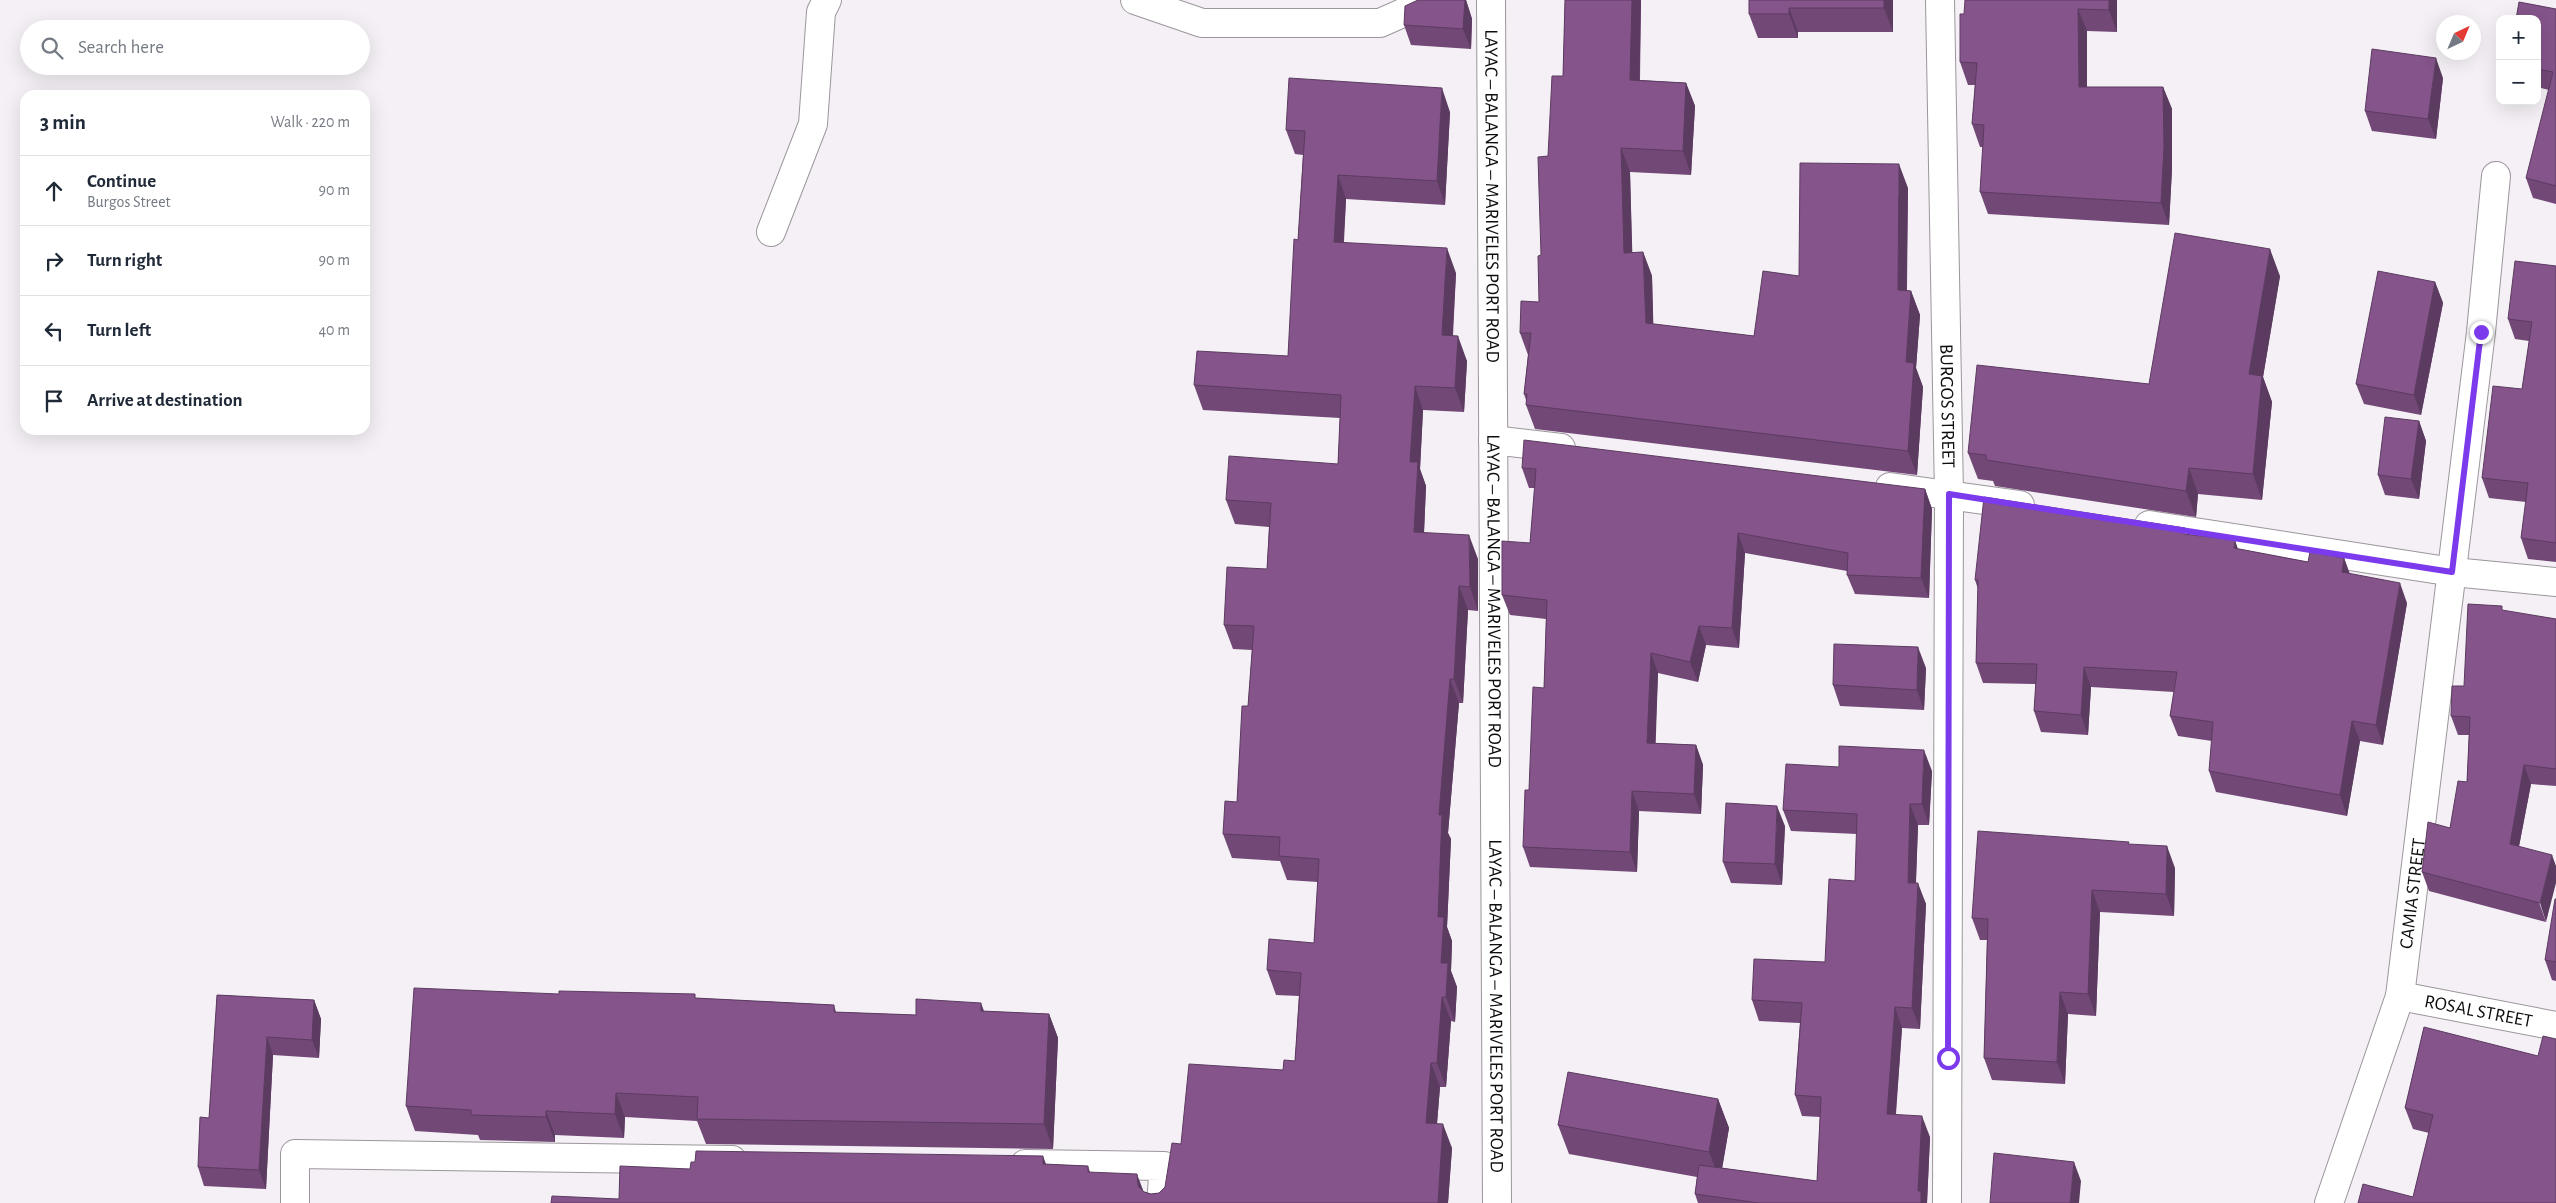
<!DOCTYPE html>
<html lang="en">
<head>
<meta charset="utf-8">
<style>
  :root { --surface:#fff; --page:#f2f2f3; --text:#1f2937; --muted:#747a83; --line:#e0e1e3 }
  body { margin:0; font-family:"Alegreya Sans",sans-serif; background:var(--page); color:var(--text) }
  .controls { position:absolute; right:15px; top:15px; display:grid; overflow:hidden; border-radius:10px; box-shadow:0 5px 20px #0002 }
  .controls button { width:45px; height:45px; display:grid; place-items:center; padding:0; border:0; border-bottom:1px solid var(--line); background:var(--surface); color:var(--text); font:25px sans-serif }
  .compass { position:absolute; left:2436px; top:15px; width:45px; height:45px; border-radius:50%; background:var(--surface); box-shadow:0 5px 20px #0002; rotate:44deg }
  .stop { position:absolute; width:15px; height:15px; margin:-11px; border:4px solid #7c3aed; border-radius:50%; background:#fff }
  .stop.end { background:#7c3aed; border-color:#fff; box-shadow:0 1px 5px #0008 }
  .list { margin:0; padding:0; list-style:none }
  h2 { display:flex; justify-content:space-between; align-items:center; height:65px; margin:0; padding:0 20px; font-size:21px }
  h2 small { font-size:16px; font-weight:400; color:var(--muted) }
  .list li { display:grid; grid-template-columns:32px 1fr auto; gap:15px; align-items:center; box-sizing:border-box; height:70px; padding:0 20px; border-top:1px solid var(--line) }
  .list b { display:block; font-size:19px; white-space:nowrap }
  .list p { margin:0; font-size:16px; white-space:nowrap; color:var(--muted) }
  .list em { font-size:16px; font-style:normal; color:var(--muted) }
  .icon { flex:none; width:28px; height:28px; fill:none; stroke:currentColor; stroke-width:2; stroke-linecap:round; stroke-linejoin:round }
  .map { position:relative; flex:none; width:2556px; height:1203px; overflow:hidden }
  .search { position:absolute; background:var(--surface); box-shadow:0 5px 20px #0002; left:20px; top:20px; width:350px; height:55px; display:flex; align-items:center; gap:12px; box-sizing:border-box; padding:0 18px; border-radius:28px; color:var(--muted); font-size:19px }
  .panel { position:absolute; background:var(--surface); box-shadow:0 5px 20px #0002; left:20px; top:90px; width:350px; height:345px; border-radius:15px }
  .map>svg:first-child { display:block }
</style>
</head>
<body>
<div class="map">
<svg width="2556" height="1203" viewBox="0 0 2556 1203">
  <rect width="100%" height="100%" fill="#f4f0f5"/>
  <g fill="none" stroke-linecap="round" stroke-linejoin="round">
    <!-- minor casing -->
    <g stroke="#9b969b" stroke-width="30">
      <g id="minor">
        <polyline points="1135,0 1202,23 1380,23 1432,0"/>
        <path id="s1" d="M1940 0 1949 495 1947 1203"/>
        <polyline points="771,232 813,124 821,12 827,0"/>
        <polyline points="1493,440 1561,448"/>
        <polyline points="1890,487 2020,505"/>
        <polyline points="2149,525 2453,572 2556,582"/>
        <path id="s2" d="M2400 996 2556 1026"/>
        <polyline points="1025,1164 1164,1166 1161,1203"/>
        <polyline points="295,1203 295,1154 732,1160"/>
        <path id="s3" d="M2329 1203 2400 996 2481 332 2496 176"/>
      </g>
    </g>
    <!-- major casing -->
    <g stroke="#9b969b" stroke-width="30">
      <g id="major">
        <path id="s4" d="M1491 0 1497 1203"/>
      </g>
    </g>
    <!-- minor -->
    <use href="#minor" stroke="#fff" stroke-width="28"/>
    <!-- major -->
    <use href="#major" stroke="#fff" stroke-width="28"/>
  </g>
  <!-- wall -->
  <g fill="#724877">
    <polygon points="1418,0 1466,0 1472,19 1471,49 1411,45 1404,25"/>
    <polygon points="1565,0 1641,0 1640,80 1686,83 1695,106 1691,175 1630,172 1632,253 1643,252 1652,276 1653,324 1754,336 1799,276 1908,188 1907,290 1911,291 1920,315 1916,368 1923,387 1917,475 1535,429 1526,405 1526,400 1524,394 1528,355 1520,333 1539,302 1541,255 1548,156 1563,76"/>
    <polygon points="1749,0 1893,0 1893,32 1798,32 1798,38 1758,38 1749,14"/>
    <polygon points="2117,0 2117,32 2087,31 2087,87 2163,87 2172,109 2172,169 2169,225 1988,214 1980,192 1983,147 1980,147 1972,124 1975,85 1968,85 1960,62 1964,14"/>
    <polygon points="2556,9 2556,204 2533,198 2526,178 2549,90 2537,87 2537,19"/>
    <polygon points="2443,78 2436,139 2372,131 2365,111"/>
    <polygon points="1450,112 1445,205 1346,199 1344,242 1456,273 1453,336 1467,361 1464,412 1423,410 1420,469 1426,486 1424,532 1478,559 1478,611 1468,610 1463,703 1459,703 1448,833 1451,839 1447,927 1452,941 1451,971 1457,987 1455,1022 1451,1021 1446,1087 1440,1087 1437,1124 1452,1148 1448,1203 619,1199 690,1169 1046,1164 1088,1166 1090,1172 1151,1194 1159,1193 1165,1187 1181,1144 1295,1061 1299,996 1276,995 1267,970 1314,943 1318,882 1287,880 1280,861 1232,858 1223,834 1237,802 1248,706 1252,650 1233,649 1224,625 1267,569 1269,527 1235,524 1226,500 1338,464 1340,418 1203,410 1194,385 1288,356 1298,240 1303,155 1295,154 1286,130"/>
    <polygon points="2556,266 2556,562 2528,559 2521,538 2526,502 2489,498 2482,478 2522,389 2529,341 2515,339 2508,319"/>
    <polygon points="2280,276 2263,377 2272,402 2262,500 2198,494 2196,517 1995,486 1993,481 1978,479 1968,453 2149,384"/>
    <polygon points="2435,282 2443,303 2421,415 2364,404 2356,384"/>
    <polygon points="2419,421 2426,441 2419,499 2385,495 2378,475"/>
    <polygon points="1522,468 1925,489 1932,509 1929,598 1855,594 1847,575 1847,571 1745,553 1739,648 1706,645 1698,682 1658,673 1655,743 1696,745 1703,765 1701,814 1639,811 1637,872 1530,867 1523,847 1529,790 1544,688 1546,619 1510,615 1502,595 1530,543 1535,488 1529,488"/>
    <polygon points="2187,534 2238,549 2308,562 2344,558 2350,574 2407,603 2383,745 2360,741 2347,816 2216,792 2209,771 2212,741 2178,736 2170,716 2174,692 2091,687 2088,735 2041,732 2034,711 2036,684 1983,683 1976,663 1978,589 1975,580"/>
    <polygon points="2504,611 2556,619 2556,786 2531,784 2519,846 2546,922 2429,891 2422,872 2450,828 2467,782 2469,735 2458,735 2451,716"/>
    <polygon points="1926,668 1924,710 1840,706 1833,685"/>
    <polygon points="1932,771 1929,825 1918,825 1916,883 1926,904 1920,1029 1902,1028 1896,1114 1930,1137 1927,1203 1698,1203 1695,1194 1697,1177 1569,1154 1558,1125 1718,1099 1729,1128 1722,1168 1817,1181 1820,1117 1802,1116 1795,1095 1800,1023 1759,1021 1752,1000 1825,962 1855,881 1857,834 1791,831 1783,810"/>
    <polygon points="1785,826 1782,885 1731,883 1723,862"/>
    <polygon points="2129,844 2175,868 2174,916 2100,912 2096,1016 2068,1014 2065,1084 1992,1080 1984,1058 1987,940 1980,940 1972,918"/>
    <polygon points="2556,899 2556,981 2552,980 2545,960"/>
    <polygon points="559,994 696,998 834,1005 836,1012 916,1015 984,1011 1049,1014 1058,1038 1053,1149 706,1144 697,1121 625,1117 624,1138 555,1135 555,1142 480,1140 478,1135 415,1131 406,1106"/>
    <polygon points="217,995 314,1000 321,1019 319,1058 273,1055 266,1189 204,1186 198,1167 209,1118"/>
    <polygon points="2424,1027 2556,1203 2358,1203 2413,1197 2429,1133 2413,1129 2405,1108"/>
  </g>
  <!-- shaded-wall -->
  <g fill="#5c3b61">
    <polygon points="1465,0 1466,0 1472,19 1471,49 1463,29"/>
    <polygon points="1632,0 1641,0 1639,104 1630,80"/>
    <polygon points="1884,0 1893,0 1893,32 1884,8"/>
    <polygon points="2109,0 2117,0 2117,32 2109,10"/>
    <polygon points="1789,8 1798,32 1798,38 1789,14"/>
    <polygon points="2078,9 2087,31 2087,109 2079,87"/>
    <polygon points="2436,58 2443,78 2436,139 2428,119"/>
    <polygon points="1686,83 1695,106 1691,175 1683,151"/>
    <polygon points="2163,87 2172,109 2172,169 2169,225 2161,203"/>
    <polygon points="1442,88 1450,112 1445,205 1437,181"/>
    <polygon points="1621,148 1630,172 1633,277 1624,253"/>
    <polygon points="1899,164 1908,188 1906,314 1898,290"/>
    <polygon points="1338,175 1346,199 1342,266 1334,242"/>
    <polygon points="1447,248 1456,273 1451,360 1442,335"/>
    <polygon points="2270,249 2280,276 2263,377 2272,402 2262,500 2253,474 2249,374"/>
    <polygon points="1643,252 1652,276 1654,347 1646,323"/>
    <polygon points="2435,282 2443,303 2421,415 2414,395"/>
    <polygon points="1911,291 1920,315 1916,368 1923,387 1917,475 1908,451 1906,362"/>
    <polygon points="1458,336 1467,361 1464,412 1455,388"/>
    <polygon points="1415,386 1423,410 1420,469 1426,486 1423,556 1414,532 1410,462"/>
    <polygon points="2419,421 2426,441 2419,499 2411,479"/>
    <polygon points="2189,468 2198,494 2196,517 2186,491"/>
    <polygon points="1925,489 1932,509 1929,598 1921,578"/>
    <polygon points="1738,533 1745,553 1739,648 1732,628"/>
    <polygon points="1469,535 1478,559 1478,611 1470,587"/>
    <polygon points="2235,540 2242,561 2234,548"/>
    <polygon points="2344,558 2351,578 2342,572"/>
    <polygon points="2400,583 2407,603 2383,745 2376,725"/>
    <polygon points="1459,586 1468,610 1463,703 1454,679"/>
    <polygon points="1699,626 1706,645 1698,682 1690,662"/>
    <polygon points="1918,647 1926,668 1924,710 1917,690"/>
    <polygon points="1651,653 1658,673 1655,763 1647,743"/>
    <polygon points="2084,667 2091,687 2088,735 2081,715"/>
    <polygon points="1450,679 1459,703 1448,833 1451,839 1447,927 1452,941 1451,971 1457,987 1455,1022 1446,997 1441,963 1438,917 1439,815"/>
    <polygon points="2352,721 2360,741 2347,816 2340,795"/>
    <polygon points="1696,745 1703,765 1701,814 1694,794"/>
    <polygon points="1924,750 1932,771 1929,825 1922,804"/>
    <polygon points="2524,765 2531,784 2516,862 2510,844"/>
    <polygon points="1632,791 1639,811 1637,872 1630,852"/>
    <polygon points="1910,804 1918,825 1915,904 1908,883"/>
    <polygon points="1777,806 1785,826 1782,885 1775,864"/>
    <polygon points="2167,846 2175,868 2174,916 2166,894"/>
    <polygon points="2552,855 2556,866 2556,883 2546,922 2540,903"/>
    <polygon points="1918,883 1926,904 1920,1029 1912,1008"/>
    <polygon points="2092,890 2100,912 2096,1016 2088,994"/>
    <polygon points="2060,992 2068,1014 2065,1084 2057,1062"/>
    <polygon points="1442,997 1451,1021 1446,1087 1437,1063"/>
    <polygon points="314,1000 321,1019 319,1058 312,1040"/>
    <polygon points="981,1003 990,1027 981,1011"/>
    <polygon points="1895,1007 1902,1028 1894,1135 1887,1114"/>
    <polygon points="1049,1014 1058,1038 1053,1149 1044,1124"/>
    <polygon points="267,1037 273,1055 266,1189 259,1170"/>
    <polygon points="1431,1063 1440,1087 1435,1147 1426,1123"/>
    <polygon points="616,1093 625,1117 624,1138 615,1114"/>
    <polygon points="1718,1099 1729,1128 1720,1181 1709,1152"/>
    <polygon points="546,1111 555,1135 555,1142 546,1117"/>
    <polygon points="1922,1116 1930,1137 1927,1203 1921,1203 1918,1191"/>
    <polygon points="1443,1124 1452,1148 1448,1203 1438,1203"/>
    <polygon points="1043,1156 1052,1180 1043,1164"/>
    <polygon points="2074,1162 2081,1181 2079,1203 2070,1203"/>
    <polygon points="1137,1174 1146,1198 1138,1186"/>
  </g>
  <!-- building -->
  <g fill="#84548a" stroke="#5c3b61">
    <polygon points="1418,0 1465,0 1463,29 1404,25 1405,6"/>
    <polygon points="1565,0 1632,0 1630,80 1686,83 1683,151 1621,148 1624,253 1643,252 1646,323 1754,336 1763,271 1799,276 1800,163 1899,164 1898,290 1911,291 1906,362 1914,363 1908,451 1526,405 1527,394 1524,394 1531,333 1520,333 1521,301 1539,302 1538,256 1541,255 1538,157 1548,156 1552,76 1563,76"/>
    <polygon points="1749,0 1884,0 1884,8 1789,8 1789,14 1749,14"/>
    <polygon points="1965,0 2109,0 2109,10 2078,9 2079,87 2163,87 2164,147 2161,203 1980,192 1984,125 1972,124 1977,63 1960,62 1960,14 1964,14"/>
    <polygon points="2519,2 2556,9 2556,186 2526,178 2553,72 2537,69 2537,19 2516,19"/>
    <polygon points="2372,49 2436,58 2428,119 2365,111"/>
    <polygon points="1289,78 1442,88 1437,181 1338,175 1334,242 1447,248 1442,335 1458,336 1455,388 1415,386 1410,462 1418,462 1414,532 1469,535 1470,587 1459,586 1454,679 1450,679 1439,815 1442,815 1438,917 1444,917 1441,963 1448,963 1446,997 1442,997 1437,1063 1431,1063 1426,1123 1443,1124 1438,1203 551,1203 552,1196 619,1199 620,1166 690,1169 691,1162 695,1162 696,1151 1043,1156 1043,1164 1088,1166 1088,1172 1137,1174 1138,1186 1144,1192 1151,1194 1159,1193 1165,1187 1172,1143 1181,1144 1189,1064 1283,1070 1284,1060 1295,1061 1301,973 1267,970 1269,939 1314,943 1319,859 1279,856 1280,837 1223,834 1225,801 1237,802 1242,706 1248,706 1254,626 1224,625 1227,567 1267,569 1271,503 1226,500 1229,456 1338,464 1341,395 1194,385 1197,351 1288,356 1294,239 1298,240 1305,131 1286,130"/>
    <polygon points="2175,233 2270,249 2249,374 2262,376 2253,474 2189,468 2186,491 1986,460 1986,455 1968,453 1977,365 2149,384"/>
    <polygon points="2515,261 2556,266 2556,543 2521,538 2528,483 2482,478 2493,386 2522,389 2532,322 2508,319"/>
    <polygon points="2378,271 2435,282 2414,395 2356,384"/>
    <polygon points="2385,417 2419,421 2411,479 2378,475"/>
    <polygon points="1524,440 1925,489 1921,578 1847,575 1848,553 1738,533 1732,628 1699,626 1690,662 1651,653 1647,743 1696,745 1694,794 1632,791 1630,852 1523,847 1525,790 1529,790 1533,687 1544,688 1547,600 1502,595 1502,541 1530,543 1536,469 1522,468"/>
    <polygon points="1984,497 2185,528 2184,534 2235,540 2234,548 2308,562 2310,552 2344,558 2342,572 2400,583 2376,725 2352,721 2340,795 2209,771 2213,722 2170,716 2177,672 2084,667 2081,715 2034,711 2037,664 1976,663 1978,580 1975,580"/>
    <polygon points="2468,604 2502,606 2502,610 2556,619 2556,769 2524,765 2510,844 2552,855 2540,903 2422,872 2428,822 2450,828 2458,781 2467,782 2470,717 2451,716 2452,686 2464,686"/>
    <polygon points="1834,644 1918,647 1917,690 1833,685"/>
    <polygon points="1839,746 1924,750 1922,804 1910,804 1908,883 1918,883 1912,1008 1895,1007 1887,1114 1922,1116 1918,1191 1921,1191 1921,1203 1759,1203 1695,1194 1699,1165 1817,1181 1821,1097 1795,1095 1802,1003 1752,1000 1754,959 1825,962 1829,879 1855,881 1857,814 1783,810 1786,764 1839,767"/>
    <polygon points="1726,803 1777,806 1775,864 1723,862"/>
    <polygon points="1978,831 2129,842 2128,844 2167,846 2166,894 2092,890 2088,994 2060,992 2057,1062 1984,1058 1988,919 1972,918"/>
    <polygon points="2555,899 2556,899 2556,962 2545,960"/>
    <polygon points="414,988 559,994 559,991 695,994 695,998 834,1005 834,1012 916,1015 916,999 981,1003 981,1011 1049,1014 1044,1124 697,1119 698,1097 616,1093 615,1114 546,1111 546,1117 471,1115 471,1110 406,1106"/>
    <polygon points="217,995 314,1000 312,1040 267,1037 259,1170 198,1167 200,1117 209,1118"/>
    <polygon points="2424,1027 2538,1056 2543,1036 2556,1039 2556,1203 2358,1203 2363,1184 2413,1197 2433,1115 2405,1108"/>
    <polygon points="1568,1072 1718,1099 1709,1152 1558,1125"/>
    <polygon points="1994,1153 2074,1162 2070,1203 1990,1203"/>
  </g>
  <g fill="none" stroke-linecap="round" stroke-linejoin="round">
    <!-- route -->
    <polyline stroke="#7c3aed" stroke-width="6" points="1948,1058 1949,494 2452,572 2481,332"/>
  </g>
  <g text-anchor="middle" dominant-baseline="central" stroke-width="4" stroke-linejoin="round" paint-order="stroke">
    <!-- street labels -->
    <g font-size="19" fill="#0e0c0e" stroke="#f4f0f5">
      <text stroke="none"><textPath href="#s4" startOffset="196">LAYAC – BALANGA – MARIVELES PORT ROAD</textPath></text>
      <text stroke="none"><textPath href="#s1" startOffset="406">BURGOS STREET</textPath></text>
      <text stroke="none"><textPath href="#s4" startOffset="601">LAYAC – BALANGA – MARIVELES PORT ROAD</textPath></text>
      <text stroke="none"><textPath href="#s3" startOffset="322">CAMIA STREET</textPath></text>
      <text stroke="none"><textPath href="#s4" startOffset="1006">LAYAC – BALANGA – MARIVELES PORT ROAD</textPath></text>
      <text stroke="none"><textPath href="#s2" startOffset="80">ROSAL STREET</textPath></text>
    </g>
  </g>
</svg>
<div class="controls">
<button>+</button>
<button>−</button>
</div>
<svg class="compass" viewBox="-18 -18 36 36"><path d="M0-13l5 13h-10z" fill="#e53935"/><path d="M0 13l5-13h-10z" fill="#747a83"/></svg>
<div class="stop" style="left:1948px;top:1058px"></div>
<div class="stop end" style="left:2481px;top:332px"></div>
<div class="search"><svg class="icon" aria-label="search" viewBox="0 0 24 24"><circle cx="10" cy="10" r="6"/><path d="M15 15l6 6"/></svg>Search here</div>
<section class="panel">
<h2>3 min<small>Walk · 220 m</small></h2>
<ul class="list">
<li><svg class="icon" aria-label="ahead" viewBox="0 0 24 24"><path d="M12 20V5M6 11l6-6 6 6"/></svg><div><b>Continue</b><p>Burgos Street</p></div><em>90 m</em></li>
<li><svg class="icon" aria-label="right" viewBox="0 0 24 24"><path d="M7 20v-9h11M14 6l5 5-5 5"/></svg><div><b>Turn right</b></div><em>90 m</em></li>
<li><svg class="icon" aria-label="left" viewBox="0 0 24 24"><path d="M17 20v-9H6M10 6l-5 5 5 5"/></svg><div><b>Turn left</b></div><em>40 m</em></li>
<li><svg class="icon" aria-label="arrive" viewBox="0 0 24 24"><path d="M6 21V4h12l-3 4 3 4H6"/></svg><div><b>Arrive at destination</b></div></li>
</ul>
</section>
</div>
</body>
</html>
